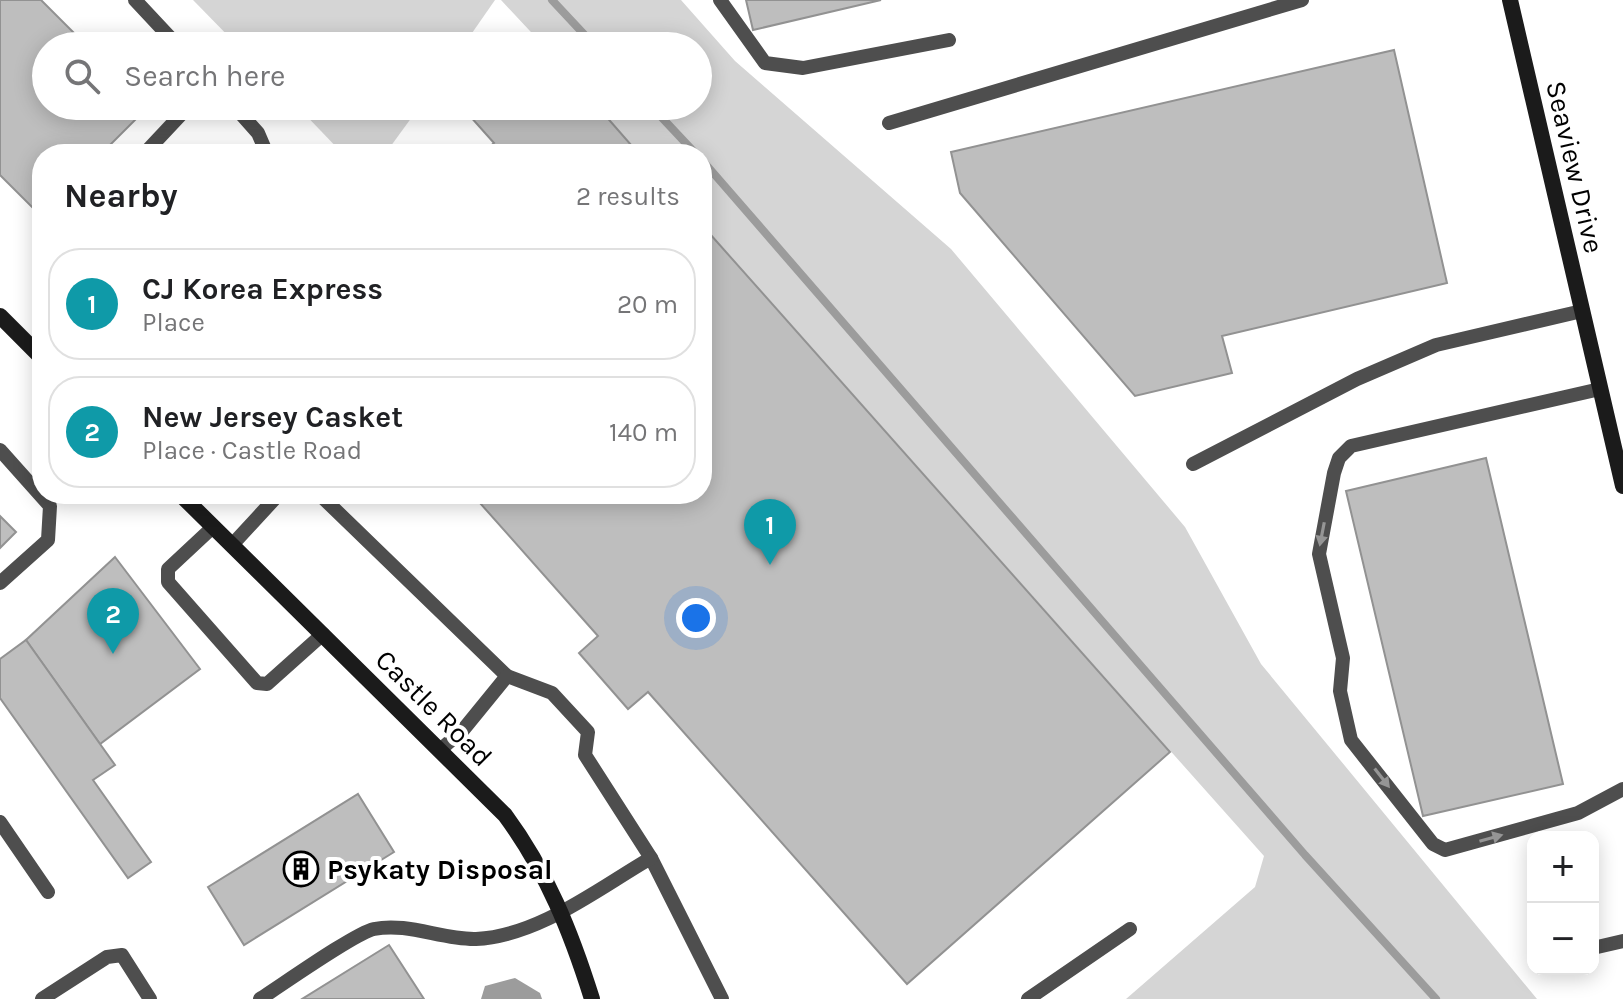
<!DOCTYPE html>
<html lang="en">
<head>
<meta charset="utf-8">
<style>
  :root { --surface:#fff; --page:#f6f6f6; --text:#202124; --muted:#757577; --line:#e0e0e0; --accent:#0f766e }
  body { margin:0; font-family:Karla,sans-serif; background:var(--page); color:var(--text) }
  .controls { position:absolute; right:24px; bottom:24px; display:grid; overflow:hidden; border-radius:16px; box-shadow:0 4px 20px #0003 }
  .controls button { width:72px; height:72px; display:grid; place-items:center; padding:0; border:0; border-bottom:2px solid var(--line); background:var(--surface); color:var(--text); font:40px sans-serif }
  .you { position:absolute; left:696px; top:618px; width:28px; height:28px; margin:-20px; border:6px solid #fff; border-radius:50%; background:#1a73e8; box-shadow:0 0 0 12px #1a73e833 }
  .badge { display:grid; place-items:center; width:52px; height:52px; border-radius:50%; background:var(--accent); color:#fff; font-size:26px; font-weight:700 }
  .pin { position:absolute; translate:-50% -66px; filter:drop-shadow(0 2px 4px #0008) }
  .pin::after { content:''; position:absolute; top:42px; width:28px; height:24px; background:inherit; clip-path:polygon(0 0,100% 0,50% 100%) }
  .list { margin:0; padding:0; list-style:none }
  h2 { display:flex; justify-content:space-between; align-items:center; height:104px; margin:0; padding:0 32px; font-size:34px }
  h2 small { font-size:26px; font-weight:400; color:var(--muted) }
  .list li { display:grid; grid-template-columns:52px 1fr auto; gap:24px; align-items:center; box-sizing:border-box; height:112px; margin:0 16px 16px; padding:0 16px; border:2px solid var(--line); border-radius:32px }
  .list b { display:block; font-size:30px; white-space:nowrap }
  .list p { margin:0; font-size:26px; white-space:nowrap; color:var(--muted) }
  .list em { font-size:26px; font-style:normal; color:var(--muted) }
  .icon { flex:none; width:44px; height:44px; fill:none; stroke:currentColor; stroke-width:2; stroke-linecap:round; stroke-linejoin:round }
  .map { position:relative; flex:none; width:1623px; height:999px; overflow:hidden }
  .search { position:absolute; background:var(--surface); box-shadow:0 4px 20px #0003; left:32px; top:32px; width:680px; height:88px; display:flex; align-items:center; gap:20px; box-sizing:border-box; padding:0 28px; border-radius:44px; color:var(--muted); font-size:30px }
  .panel { position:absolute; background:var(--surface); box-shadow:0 4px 20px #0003; left:32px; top:144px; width:680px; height:360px; border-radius:32px }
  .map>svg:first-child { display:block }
</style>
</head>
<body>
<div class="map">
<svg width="1623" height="999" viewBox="0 0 1623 999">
  <rect width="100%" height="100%" fill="#fff"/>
  <!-- green -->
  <g fill="#d5d5d5">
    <polygon points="193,0 495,0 463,46 238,46"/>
    <polygon points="501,0 681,0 735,61 951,249 1185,527 1261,664 1537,999 1126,999 1255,887 1264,856 702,225 702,154 639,154 597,106 698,106 698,46 544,46"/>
    <polygon points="297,106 420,106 385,154 343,154"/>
  </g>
  <!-- water -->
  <polygon fill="#9c9c9c" points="515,978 540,993 542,999 481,999 485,986"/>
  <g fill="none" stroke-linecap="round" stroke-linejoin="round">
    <!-- stream -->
    <g stroke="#9c9c9c" stroke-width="8">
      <polyline points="552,0 595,46"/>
      <polyline points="651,106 696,154"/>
      <polyline points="702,160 1305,855 1436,999"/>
    </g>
  </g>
  <!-- building -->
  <g fill="#bebebe" stroke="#929292" stroke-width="2">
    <polygon points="0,0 41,0 87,46 46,46 46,106 148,107 101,154 42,154 40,215 0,175"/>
    <polygon points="746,0 881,0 753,30"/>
    <polygon points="537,38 544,46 528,46"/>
    <polygon points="1394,50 1447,283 1222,336 1232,373 1135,396 960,193 951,152"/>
    <polygon points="461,106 597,106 639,154 481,154 494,143"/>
    <polygon points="702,225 1170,752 907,984 648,692 628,709 579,653 598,636 472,494 702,494"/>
    <polygon points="1486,458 1563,784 1423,816 1346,491"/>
    <polygon points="0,516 16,532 0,548"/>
    <polygon points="115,557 200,669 100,744 26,640"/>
    <polygon points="26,640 115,765 93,780 151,862 128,878 0,698 0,659"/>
    <polygon points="358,794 394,852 244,945 208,887"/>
    <polygon points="389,945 424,999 302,999"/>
  </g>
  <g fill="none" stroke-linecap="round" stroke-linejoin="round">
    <!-- lane -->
    <g stroke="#4e4e4e" stroke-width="14">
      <polyline points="135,0 178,46"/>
      <polyline points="720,0 765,63 803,68 949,40"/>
      <polyline points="234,106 258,133 267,154"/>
      <polyline points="889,123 1302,0"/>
      <polyline points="144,154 189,106"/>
      <polyline points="1600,389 1351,446 1339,458 1334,473 1319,554 1343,658 1340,691 1351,740 1433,844 1445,850 1578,813 1623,789"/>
      <polyline points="0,450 50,506 48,540 0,583"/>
      <polyline points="1193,464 1357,379 1436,345 1582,311"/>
      <polyline points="319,494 507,676 552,693 588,732 585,755 651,858 722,999"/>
      <polyline points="213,527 168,569 168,582 257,683 267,684 323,634"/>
      <polyline points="232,545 279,494"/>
      <polyline points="440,750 463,730 507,676"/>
      <polyline points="0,822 48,892"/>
      <polyline points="1593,948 1623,941"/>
      <polyline points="42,999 107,957 122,955 150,999"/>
      <path d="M260 999C282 985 355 933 374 929 408 922 442 940 476 939 539 936 599 888 651 858"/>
      <polyline points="1028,999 1130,929"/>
    </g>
    <!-- secondary -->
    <g stroke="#1b1b1b" stroke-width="16">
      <polyline points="1510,0 1623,486"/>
      <polyline points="0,316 42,358"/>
      <path d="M180 494 505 815C547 872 571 932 592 999"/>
    </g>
  </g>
  <!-- one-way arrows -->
  <defs><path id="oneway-solid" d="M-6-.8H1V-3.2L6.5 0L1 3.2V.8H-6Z" transform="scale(2)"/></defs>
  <g fill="#959595">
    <use href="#oneway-solid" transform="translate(1322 534) rotate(101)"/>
    <use href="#oneway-solid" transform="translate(1382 778) rotate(52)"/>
    <use href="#oneway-solid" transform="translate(1491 838) rotate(-16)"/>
  </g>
  <!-- icons -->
  <defs>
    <g id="building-ring" transform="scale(1.8)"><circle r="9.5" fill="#fff" stroke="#000" stroke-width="1.5"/><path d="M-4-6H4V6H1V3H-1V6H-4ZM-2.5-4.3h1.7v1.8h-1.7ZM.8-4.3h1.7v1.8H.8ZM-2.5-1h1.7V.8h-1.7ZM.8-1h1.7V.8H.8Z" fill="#000"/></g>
  </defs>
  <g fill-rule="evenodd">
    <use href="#building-ring" x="301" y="869"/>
  </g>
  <g text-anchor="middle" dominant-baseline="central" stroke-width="8" stroke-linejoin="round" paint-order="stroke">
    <!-- street labels -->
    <g font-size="28" fill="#000" stroke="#fff">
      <text transform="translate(1575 167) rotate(77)">Seaview Drive</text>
      <text transform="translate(434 708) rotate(45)">Castle Road</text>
    </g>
    <!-- poi labels -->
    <g font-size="28" font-weight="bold" fill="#000" stroke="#fff" text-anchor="start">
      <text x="327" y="869">Psykaty Disposal</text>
    </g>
  </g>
</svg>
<div class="controls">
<button>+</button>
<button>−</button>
</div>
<div class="you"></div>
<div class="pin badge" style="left:770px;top:565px;background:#0f9aa8">1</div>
<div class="pin badge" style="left:113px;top:654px;background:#0f9aa8">2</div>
<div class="search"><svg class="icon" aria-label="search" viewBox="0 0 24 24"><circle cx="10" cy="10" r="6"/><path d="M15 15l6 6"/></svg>Search here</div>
<section class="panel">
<h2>Nearby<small>2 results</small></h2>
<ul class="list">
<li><span class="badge" style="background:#0f9aa8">1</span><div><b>CJ Korea Express</b><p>Place</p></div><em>20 m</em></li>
<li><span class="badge" style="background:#0f9aa8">2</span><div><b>New Jersey Casket</b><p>Place · Castle Road</p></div><em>140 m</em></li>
</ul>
</section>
</div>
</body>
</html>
